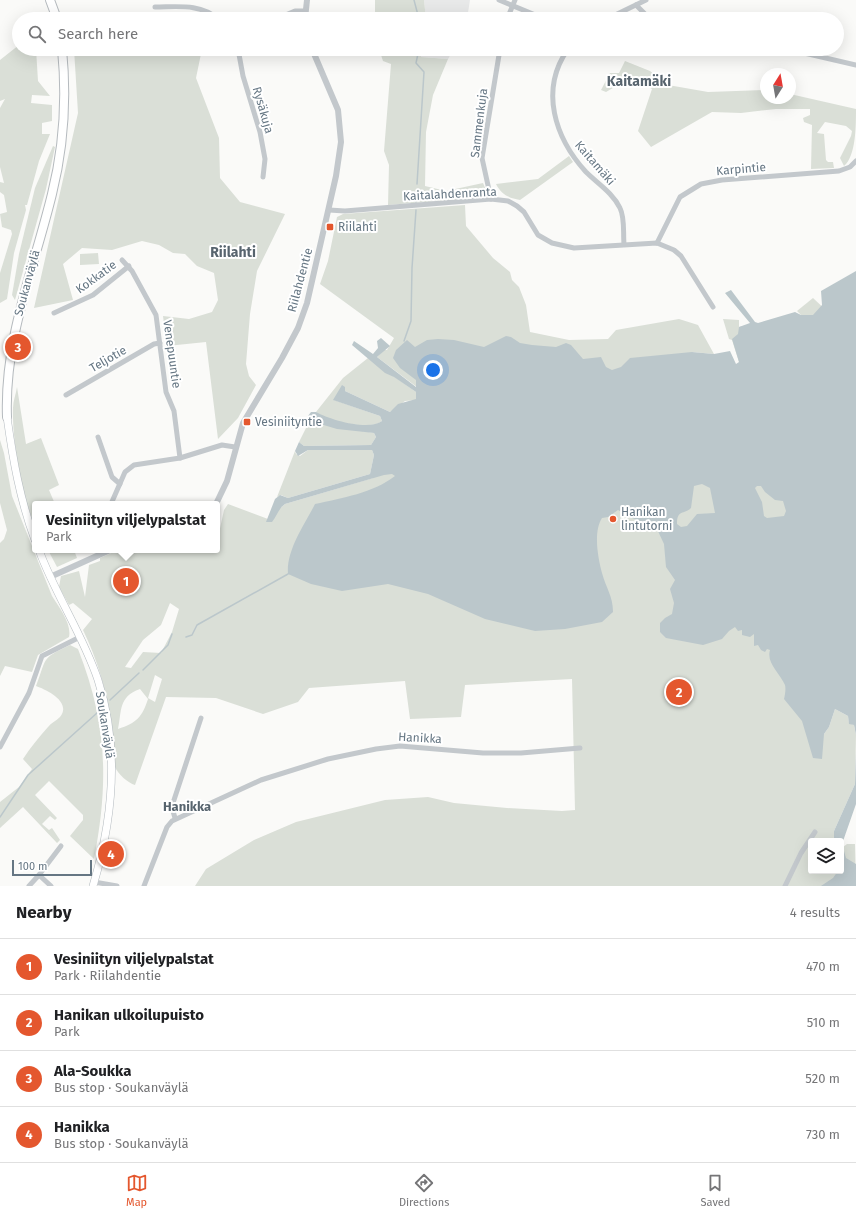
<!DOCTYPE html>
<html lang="en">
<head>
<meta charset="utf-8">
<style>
  :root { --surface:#fff; --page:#f2f2f2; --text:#202124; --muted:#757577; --line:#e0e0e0; --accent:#e4572e }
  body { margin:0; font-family:"Fira Sans",sans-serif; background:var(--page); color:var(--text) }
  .controls { position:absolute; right:12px; bottom:12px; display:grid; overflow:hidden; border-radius:4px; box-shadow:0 4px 16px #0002 }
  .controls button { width:36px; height:36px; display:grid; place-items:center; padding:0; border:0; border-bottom:1px solid var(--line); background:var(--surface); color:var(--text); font:20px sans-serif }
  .compass { position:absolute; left:760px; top:68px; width:36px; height:36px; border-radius:50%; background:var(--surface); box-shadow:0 4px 16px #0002; rotate:11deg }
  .scale { position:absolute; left:12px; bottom:10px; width:80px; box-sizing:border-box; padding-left:4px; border:2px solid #657683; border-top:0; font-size:11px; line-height:14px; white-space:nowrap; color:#657683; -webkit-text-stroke:3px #fff; paint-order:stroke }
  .you { position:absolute; left:433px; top:370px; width:14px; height:14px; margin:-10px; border:3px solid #fff; border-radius:50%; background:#1a73e8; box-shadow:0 0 0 6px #1a73e833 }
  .badge { display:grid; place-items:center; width:26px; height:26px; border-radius:50%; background:var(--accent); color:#fff; font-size:13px; font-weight:700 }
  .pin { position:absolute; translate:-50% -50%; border:2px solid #fff; box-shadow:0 1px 4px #0006 }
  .popup { position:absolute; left:32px; top:501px; width:188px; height:52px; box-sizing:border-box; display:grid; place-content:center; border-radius:4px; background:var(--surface); filter:drop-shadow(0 1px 3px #0005); font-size:13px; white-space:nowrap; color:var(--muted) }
  .popup b { font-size:15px; color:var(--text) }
  .popup::after { content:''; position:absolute; left:50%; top:100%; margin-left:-8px; border:8px solid transparent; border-top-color:var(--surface) }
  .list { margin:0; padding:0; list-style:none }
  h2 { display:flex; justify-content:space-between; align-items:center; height:52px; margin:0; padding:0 16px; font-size:17px }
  h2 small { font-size:13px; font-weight:400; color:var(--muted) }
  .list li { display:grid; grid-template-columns:26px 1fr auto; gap:12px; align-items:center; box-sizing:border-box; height:56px; padding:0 16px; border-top:1px solid var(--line) }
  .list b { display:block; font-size:15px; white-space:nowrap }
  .list p { margin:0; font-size:13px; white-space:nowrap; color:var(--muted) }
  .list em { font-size:13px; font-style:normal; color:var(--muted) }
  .icon { flex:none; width:22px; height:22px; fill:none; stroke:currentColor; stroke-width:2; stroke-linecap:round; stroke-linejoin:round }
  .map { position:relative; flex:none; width:856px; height:886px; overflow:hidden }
  .search { position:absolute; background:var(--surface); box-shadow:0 4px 16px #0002; left:12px; right:12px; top:12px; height:44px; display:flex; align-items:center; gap:10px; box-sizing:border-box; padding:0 14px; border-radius:22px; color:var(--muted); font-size:15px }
  .sheet { height:276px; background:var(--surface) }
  nav { display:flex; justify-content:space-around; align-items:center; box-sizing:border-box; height:56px; border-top:1px solid var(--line); background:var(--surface); font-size:11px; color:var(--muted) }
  nav a { display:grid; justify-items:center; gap:2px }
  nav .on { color:var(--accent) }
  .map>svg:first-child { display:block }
</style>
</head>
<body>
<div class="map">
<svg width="856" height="886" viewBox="0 0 856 886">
  <rect width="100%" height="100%" fill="#fafaf8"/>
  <!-- built -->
  <g fill="#e8e9e9">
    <polygon points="424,0 470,0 467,19 426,19"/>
    <polygon points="423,49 454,49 448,59 421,57"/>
  </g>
  <!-- green -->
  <g fill="#dadfd7" fill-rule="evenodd">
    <polygon points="375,0 424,0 426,19 375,19"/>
    <polygon points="19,45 19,49 36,49 38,81 50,96 32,95 31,103 52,105 52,121 42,123 42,134 50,134 39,161 27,205 25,205 26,210 14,253 7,299 0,303 0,273 12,234 11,230 2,227 0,214 7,212 4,195 0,192 0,182 4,183 0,167 0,108 5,99 0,101 0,60"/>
    <polygon points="74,49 202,49 196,78 219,138 220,178 240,202 285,214 257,271 250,314 246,364 249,376 256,385 238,418 218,439 206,342 167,346 163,316 189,319 212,312 218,300 214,273 197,266 185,254 173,253 159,245 142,241 112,250 82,248 63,264 73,300 34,308 78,113"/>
    <polygon points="379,49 423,49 421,57 448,59 433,95 426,132 425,186 446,191 483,183 489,197 388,205 389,165 384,151 391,64 383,61"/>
    <path d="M625 61 650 71 668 85 708 92 766 90V98H790V94L856 109C856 126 856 156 844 166L840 158 851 136 852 131 846 126 825 122 817 133 824 134 826 160 828 162H833L834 168 811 169 812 125 804 122 803 118 810 115V109H776L741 113 712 112 651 147 638 131 652 89 632 77 606 92 601 90 610 73H619Z"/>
    <polygon points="53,146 55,147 46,189 15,300 12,295 19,254 35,188"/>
    <path d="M569 156 573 162 520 200C508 198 501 194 496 184L538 179Z"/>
    <polygon points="465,205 466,226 493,258 510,272 512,280 519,287 526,305 530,332 569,340 608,339 616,330 679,319 698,325 714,354 692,352 669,413 442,406 377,357 384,350 387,350 394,338 320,284 328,261 337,217 343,214"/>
    <polygon points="98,253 99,264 80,265 80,254"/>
    <polygon points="813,298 846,329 801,315 797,311"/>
    <polygon points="723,319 739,320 739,327 751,324 739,362 732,340 729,339"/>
    <path d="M368 358 416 392V400L405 401 390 412 345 391 334 400 380 416 382 421C370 431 335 421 319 418L316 412 343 378Z"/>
    <path d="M17 387 26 444 41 438 59 485 49 490 55 504H35V524C21 498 12 438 13 408 13 401 16 394 17 387Z"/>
    <polygon points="317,423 374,433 376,437 371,445 304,446 299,442 308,424 309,426 315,425"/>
    <path d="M584 427 792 494 762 637 824 734 829 727 835 709 848 716 849 723 854 725 856 735 855 784 834 831V841H811V871H841V844L843 847 847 844H855L856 886H195L206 869 254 840 296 822 385 800 428 797 454 803 507 808 562 811 575 810 572 679 465 685 461 717 410 719 405 681 309 688 298 702 263 714 216 698 166 697 135 785C128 783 118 774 115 767 112 758 113 734 111 724 107 691 97 659 83 630L92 619 73 603 69 605 59 587 61 576 79 571 85 597 89 565 100 561V558L118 550H217V533H219L224 510 228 504 268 519 273 507 278 510 285 504 373 478 375 475ZM170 603 179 609 172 632 161 653 143 652 131 668 125 667 143 640 161 625ZM155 675 162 679 155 702 148 698ZM140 689 148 699C142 717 137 723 118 729 122 711 118 697 140 689Z"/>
    <path d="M0 440 4 453 12 496 52 596C59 607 72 624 69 637L38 655 32 672 5 666 0 676V543L4 539 7 530 0 503Z"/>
    <polygon points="308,450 372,450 374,455 370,474 288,498 281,495 277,497 295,451 296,454 300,456"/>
    <polygon points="48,550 74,550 77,558 57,567"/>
    <path d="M70 645 78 649C107 723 109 781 94 859L70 836 83 820V815L49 781 35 795 57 818 55 820 50 816 42 824 49 830 52 828 60 840 57 843 23 807 0 828V802L19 787 32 769 23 759C30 748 39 737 48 727 51 723 56 721 60 717 72 702 47 690 36 686 47 658 40 659 70 645Z"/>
  </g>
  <!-- water -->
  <g fill="#bbc7cb" fill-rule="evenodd">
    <path d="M856 271V735L854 725 849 724 848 716 835 709 829 727 824 734 822 759 813 758 802 721 784 699C785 695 786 689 785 685 780 673 766 663 770 650L767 649 765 652 761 650 758 645 754 646V634L750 637 742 635V630L738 631 735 627 729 631 722 639 703 645 666 638 660 632V623L665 618 672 614 674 603 670 589 675 580 666 567 664 544 656 527 632 518 618 510 608 517 602 518C593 532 598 558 602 573 606 588 613 596 613 612L602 622 565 629 535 631 485 619 428 594 388 584 342 591 311 584 288 574C286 550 305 524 315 504 342 498 373 493 395 476L392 474 384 475 285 504C278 509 277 516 272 522H266L275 499 280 495 288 498 370 474 374 455 372 450H308L298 456 295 451 299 442 304 446 371 445 376 437 374 433 337 429 317 423 312 427 308 424V416L311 412H316C330 420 369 431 382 421L380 416 333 400 342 385 345 387V391L390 412 398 404 416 399V392L394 377 385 373 352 345 354 341 373 354 378 348 377 341 381 338 390 346 377 357 416 387V380L400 368 393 358 396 350 407 340 415 347 427 340 438 339 454 340 484 347 506 336 511 337 520 343 532 345 556 347 566 343 571 345 583 359 601 357 606 367 612 370 621 367 630 358 692 352 714 354 730 351 736 364 739 362 732 339 738 334 739 327 750 323 725 293 731 290 755 322 758 323 795 312 801 315H813L822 305 821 291ZM702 484 710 488 715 513 697 514 687 526 681 527 677 524C677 509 684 515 691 508L694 486ZM757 486H761L765 492 775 500 783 501 786 511 784 516 767 518 764 516 762 502 755 488Z"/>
    <polygon points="856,752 856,804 842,844 846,858 856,864 856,886 821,886 833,878 838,871 841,871 841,841 834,841 834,831 855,784"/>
  </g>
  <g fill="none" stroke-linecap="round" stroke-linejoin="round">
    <!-- stream -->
    <g stroke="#bbc7cb" stroke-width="1.5">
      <polyline points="414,0 419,19"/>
      <polyline points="417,184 424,72 416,63 419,49"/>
      <polyline points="416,202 417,192"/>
      <polyline points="404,341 411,321 412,268 416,210"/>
      <polyline points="186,637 192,635 197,625 288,574"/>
      <polyline points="143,670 168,645 172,634"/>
      <polyline points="110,700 139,673"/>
      <polyline points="0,817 28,775 97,713"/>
    </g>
    <!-- secondary casing -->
    <g stroke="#b3babf" stroke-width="8">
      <g id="secondary">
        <path d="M7 417C13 460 20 500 35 540"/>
        <path d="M39 550C55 594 83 635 98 680 120 748 113 819 93 886"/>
      </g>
    </g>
    <!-- primary casing -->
    <g stroke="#b5babe" stroke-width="10">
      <g id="primary">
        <polyline points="50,0 57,19"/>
        <path d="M7 417C4 339 34 268 52 194 64 146 67 99 62 49"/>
      </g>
    </g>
    <!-- minor -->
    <g stroke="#c3c8cc" stroke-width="5">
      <polyline points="499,0 545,19"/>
      <polyline points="636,5 650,19"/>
      <path d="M155 7C177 7 200 3 218 19"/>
      <polyline points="276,19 295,11 305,11"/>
      <polyline points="507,19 515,0"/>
      <polyline points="607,19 646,0"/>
      <polyline points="238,49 243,76 260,132 265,159 263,177"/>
      <path d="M568 49C539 90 555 138 586 172 597 183 613 193 620 208 625 218 623 232 624 244"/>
      <polyline points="787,49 856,65"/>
      <polyline points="491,199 482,158 500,49"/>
      <polyline points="329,210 345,211 491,199 508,201 517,206 524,212 538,235 552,243 574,248 657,243 674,250 681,256 713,307"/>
      <polyline points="657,243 680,197 701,184 722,180 839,171 850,167 856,161"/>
      <polyline points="122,260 132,271 156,315 166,392 174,411 180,458"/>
      <polyline points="54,313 93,295 129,266"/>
      <polyline points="66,395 154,344 160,343"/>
      <polyline points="98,437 112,477 120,484"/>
      <polyline points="111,504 125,472 134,465 180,458 222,445 235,447"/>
      <polyline points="0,747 29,693 42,656 80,637"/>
      <polyline points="175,818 173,811 173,803 201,718"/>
      <polyline points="39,875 61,846"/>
      <polyline points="94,882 117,886"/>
      <polyline points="29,886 39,875 51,886"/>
      <polyline points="144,886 167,827 172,821 261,780 328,759 376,749 400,746 483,753 521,753 580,748"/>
      <polyline points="785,886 801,853 815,832"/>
    </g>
    <!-- tertiary -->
    <g stroke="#c3c8cc" stroke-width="6">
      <polyline points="305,19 307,0"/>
      <polyline points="216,504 227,481 243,423 282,358 298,328 307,303 336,176 341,142 338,110 312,49"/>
      <polyline points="50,577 110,550"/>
    </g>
    <!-- secondary -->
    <use href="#secondary" stroke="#fff" stroke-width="7"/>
    <!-- primary -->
    <use href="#primary" stroke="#fff" stroke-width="8"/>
  </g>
  <!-- markers -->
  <g fill="#e4572e" stroke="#fff" stroke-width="1.5">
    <rect x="326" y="223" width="8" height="8" rx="2"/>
    <rect x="243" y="418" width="8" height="8" rx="2"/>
    <circle cx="613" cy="519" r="4"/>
  </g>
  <g text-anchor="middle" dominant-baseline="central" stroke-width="4" stroke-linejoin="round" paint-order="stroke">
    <!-- street labels -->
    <g font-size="12" fill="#657683" stroke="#fff">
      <text transform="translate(263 110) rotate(74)">Rysäkuja</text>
      <text transform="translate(479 123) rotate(-83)">Sammenkuja</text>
      <text transform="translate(595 163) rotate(49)">Kaitamäki</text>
      <text transform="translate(741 169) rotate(-5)">Karpintie</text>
      <text transform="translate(450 194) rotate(-3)">Kaitalahdenranta</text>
      <text transform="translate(96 277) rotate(-36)">Kokkatie</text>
      <text transform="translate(300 280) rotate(-75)">Riilahdentie</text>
      <text transform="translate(27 283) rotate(-75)">Soukanväylä</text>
      <text transform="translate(172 354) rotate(82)">Venepuuntie</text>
      <text transform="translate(108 359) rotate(-30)">Teljotie</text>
      <text transform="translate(105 725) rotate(81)">Soukanväylä</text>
      <text transform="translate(420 738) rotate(3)">Hanikka</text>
    </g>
    <!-- poi labels -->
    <g font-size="12" fill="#657683" stroke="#fff" text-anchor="start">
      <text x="338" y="227">Riilahti</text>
      <text x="255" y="422">Vesiniityntie</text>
      <text x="621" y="512">Hanikan<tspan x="621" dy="14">lintutorni</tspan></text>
    </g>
    <!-- neighbourhood labels -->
    <g font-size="13" font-weight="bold" fill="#57646e" stroke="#fff">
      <text x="187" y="806">Hanikka</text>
    </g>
    <!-- quarter labels -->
    <g font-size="14" font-weight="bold" fill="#57646e" stroke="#fff">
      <text x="639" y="81">Kaitamäki</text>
      <text x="233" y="252">Riilahti</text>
    </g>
  </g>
</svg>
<div class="controls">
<button><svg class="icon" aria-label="layers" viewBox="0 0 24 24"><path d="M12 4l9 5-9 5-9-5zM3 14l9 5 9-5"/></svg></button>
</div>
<svg class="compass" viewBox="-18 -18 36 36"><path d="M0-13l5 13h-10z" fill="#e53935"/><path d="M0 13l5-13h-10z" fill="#757577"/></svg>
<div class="scale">100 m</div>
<div class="you"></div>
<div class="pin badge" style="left:126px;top:581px">1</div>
<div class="popup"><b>Vesiniityn viljelypalstat</b>Park</div>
<div class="pin badge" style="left:679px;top:692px">2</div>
<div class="pin badge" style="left:18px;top:347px">3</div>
<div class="pin badge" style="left:111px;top:854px">4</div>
<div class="search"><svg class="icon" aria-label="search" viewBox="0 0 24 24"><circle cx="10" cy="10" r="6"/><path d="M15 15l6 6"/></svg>Search here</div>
</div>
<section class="sheet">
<h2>Nearby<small>4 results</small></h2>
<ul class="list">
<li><span class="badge">1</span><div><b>Vesiniityn viljelypalstat</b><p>Park · Riilahdentie</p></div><em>470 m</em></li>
<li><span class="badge">2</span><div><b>Hanikan ulkoilupuisto</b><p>Park</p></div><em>510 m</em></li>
<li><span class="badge">3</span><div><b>Ala-Soukka</b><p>Bus stop · Soukanväylä</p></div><em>520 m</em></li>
<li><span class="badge">4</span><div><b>Hanikka</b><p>Bus stop · Soukanväylä</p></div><em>730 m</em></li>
</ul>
</section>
<nav>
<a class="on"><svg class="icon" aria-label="map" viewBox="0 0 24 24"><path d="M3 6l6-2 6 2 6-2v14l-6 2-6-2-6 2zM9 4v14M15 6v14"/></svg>Map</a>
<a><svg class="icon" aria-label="directions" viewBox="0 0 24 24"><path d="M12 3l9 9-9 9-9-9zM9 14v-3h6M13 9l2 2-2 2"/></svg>Directions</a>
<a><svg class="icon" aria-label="saved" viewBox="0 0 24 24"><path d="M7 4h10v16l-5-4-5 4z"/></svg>Saved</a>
</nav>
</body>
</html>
